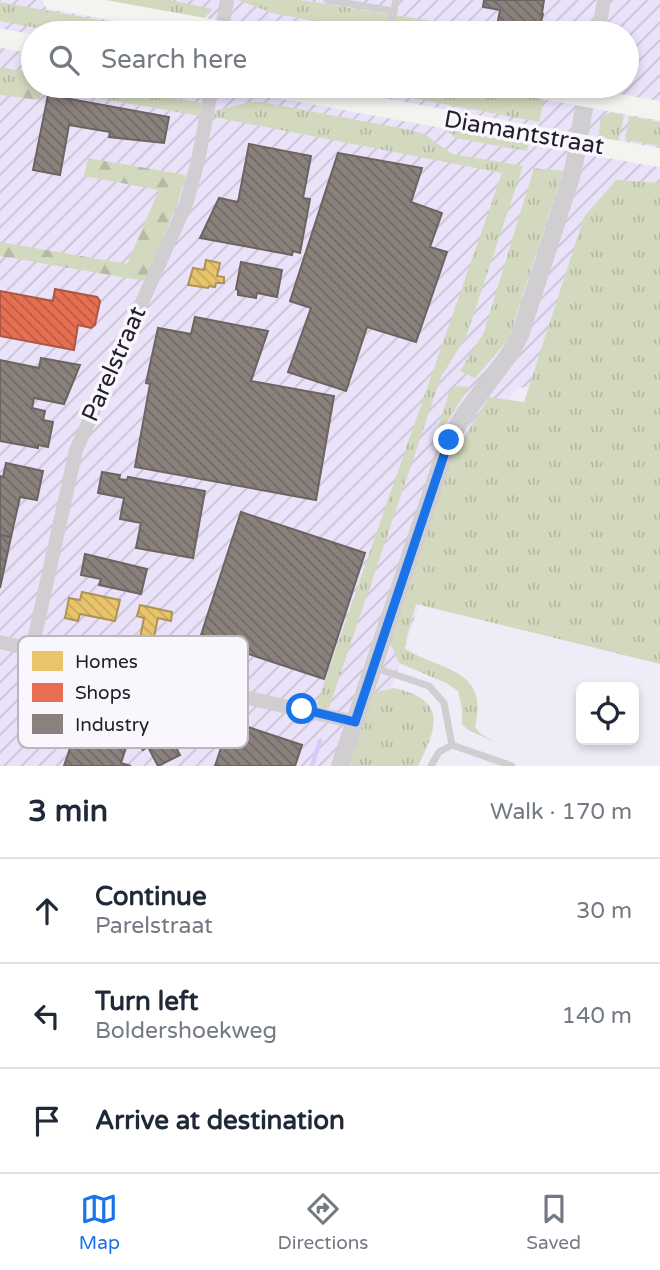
<!DOCTYPE html>
<html lang="en">
<head>
<meta charset="utf-8">
<style>
  :root { --surface:#fff; --page:#f2f2f3; --text:#1f2937; --muted:#747a83; --line:#e0e1e3; --accent:#1a73e8 }
  body { margin:0; font-family:"Varela Round",sans-serif; background:var(--page); color:var(--text) }
  .controls { position:absolute; right:21px; bottom:21px; display:grid; overflow:hidden; border-radius:10px; box-shadow:0 4px 10px #0003 }
  .controls button { width:63px; height:63px; display:grid; place-items:center; padding:0; border:0; border-bottom:2px solid var(--line); background:var(--surface); color:var(--text); font:35px sans-serif }
  .stop { position:absolute; width:21px; height:21px; margin:-16px; border:5px solid #1a73e8; border-radius:50%; background:#fff }
  .stop.end { background:#1a73e8; border-color:#fff; box-shadow:0 2px 7px #0008 }
  .list { margin:0; padding:0; list-style:none }
  h2 { display:flex; justify-content:space-between; align-items:center; height:91px; margin:0; padding:0 28px; font-size:30px }
  h2 small { font-size:23px; font-weight:400; color:var(--muted) }
  .list li { display:grid; grid-template-columns:46px 1fr auto; gap:21px; align-items:center; box-sizing:border-box; height:105px; padding:0 28px; border-top:2px solid var(--line) }
  .list b { display:block; font-size:26px; white-space:nowrap }
  .list p { margin:0; font-size:23px; white-space:nowrap; color:var(--muted) }
  .list em { font-size:23px; font-style:normal; color:var(--muted) }
  .icon { flex:none; width:38px; height:38px; fill:none; stroke:currentColor; stroke-width:2; stroke-linecap:round; stroke-linejoin:round }
  .map { position:relative; flex:none; width:660px; height:766px; overflow:hidden }
  .search { position:absolute; background:var(--surface); box-shadow:0 4px 10px #0003; left:21px; right:21px; top:21px; height:77px; display:flex; align-items:center; gap:18px; box-sizing:border-box; padding:0 24px; border-radius:38px; color:var(--muted); font-size:26px }
  .sheet { height:406px; background:var(--surface) }
  nav { display:flex; justify-content:space-around; align-items:center; box-sizing:border-box; height:98px; border-top:2px solid var(--line); background:var(--surface); font-size:19px; color:var(--muted) }
  nav a { display:grid; justify-items:center; gap:4px }
  nav .on { color:var(--accent) }
  .map>svg:first-child { display:block }
</style>
</head>
<body>
<div class="map">
<svg width="660" height="766" viewBox="0 0 660 766">
  <defs>
    <pattern id="industrial-furrows" width="10" height="10" patternUnits="userSpaceOnUse" patternTransform="scale(1.75)"><rect width="10" height="10" fill="#eae2f9"/><path d="M-1 1l2-2M0 10L10 0M9 11l2-2" fill="none" stroke="#c9c2d5"/></pattern>
    <pattern id="grass-tufts" width="24" height="20" patternUnits="userSpaceOnUse" patternTransform="scale(1.75)"><rect width="24" height="20" fill="#d2d9be"/><path d="M3 7l-1-3M5 7V3M7 7l1-3M15 17l-1-3M17 17v-4M19 17l1-3" fill="none" stroke="#b4baa3"/></pattern>
    <pattern id="forest-firs" width="22" height="20" patternUnits="userSpaceOnUse" patternTransform="scale(1.75)"><rect width="22" height="20" fill="#d2d9be"/><path d="M5 1l3.5 6h-7zM16 11l3.5 6h-7z" fill="#b4baa3"/></pattern>
    <pattern id="homes-back-hatch" width="6" height="6" patternUnits="userSpaceOnUse" patternTransform="scale(1.75)"><rect width="6" height="6" fill="#e9c46a"/><path d="M-1 5l2 2M0 0l6 6M5-1l2 2" fill="none" stroke="#c8a85c"/></pattern>
    <pattern id="shops-back-hatch" width="6" height="6" patternUnits="userSpaceOnUse" patternTransform="scale(1.75)"><rect width="6" height="6" fill="#e76f51"/><path d="M-1 5l2 2M0 0l6 6M5-1l2 2" fill="none" stroke="#bb5b43"/></pattern>
    <pattern id="industry-back-hatch" width="6" height="6" patternUnits="userSpaceOnUse" patternTransform="scale(1.75)"><rect width="6" height="6" fill="#8a817c"/><path d="M-1 5l2 2M0 0l6 6M5-1l2 2" fill="none" stroke="#716966"/></pattern>
  </defs>
  <rect width="100%" height="100%" fill="#f0ecf7"/>
  <!-- industrial -->
  <path fill="url(#industrial-furrows)" fill-rule="evenodd" d="M0 0H660V375L516 388 463 471 366 766H0ZM33 33H627V86H33Z"/>
  <!-- grass -->
  <g fill="url(#grass-tufts)">
    <polygon points="86,0 170,0 213,9 201,21"/>
    <polygon points="238,0 300,0 508,33 379,33 272,13"/>
    <polygon points="0,2 170,33 63,33 0,21"/>
    <polygon points="0,67 33,73 33,86 105,86 201,103 200,116 0,81"/>
    <polygon points="349,86 470,86 544,99 539,122"/>
    <polygon points="249,102 262,102 410,130 424,134 452,154 523,166 466,337 441,377 329,708 316,706 502,173 214,117 215,111"/>
    <polygon points="611,112 624,115 618,142 606,139 599,132 601,117"/>
    <polygon points="629,116 660,122 660,146 625,140"/>
    <polygon points="435,120 530,137 527,151 456,138"/>
    <polygon points="534,168 563,171 508,340 475,378 460,371 484,332"/>
    <path d="M616 180 660 183V664L416 604 404 648C439 671 490 667 475 727L480 733 495 742 468 730 462 724V708L458 691 446 683 399 663 389 641 442 473 489 397 524 402 584 217Z"/>
    <polygon points="458,386 469,387 432,446 450,390"/>
    <path d="M394 688C447 700 438 726 418 766H350L373 693Z"/>
  </g>
  <!-- forest -->
  <g fill="url(#forest-firs)">
    <polygon points="0,81 42,88 40,100 0,95"/>
    <polygon points="88,158 186,175 179,199 145,281 0,256 0,242 127,264 159,190 84,176"/>
  </g>
  <!-- homes -->
  <g fill="url(#homes-back-hatch)" stroke="#ae9356" stroke-width="2">
    <polygon points="206,260 220,263 217,276 224,277 224,283 216,283 215,287 209,286 208,288 188,285 193,268 204,270"/>
    <polygon points="82,592 120,600 115,621 80,614 78,621 65,618 69,598 80,600"/>
    <polygon points="140,605 172,612 171,621 158,618 153,641 140,638 144,618 137,616"/>
  </g>
  <!-- shops -->
  <polygon fill="url(#shops-back-hatch)" stroke="#ac5745" stroke-width="2" points="55,289 97,297 100,301 95,325 91,328 78,325 74,350 0,336 0,291 53,301"/>
  <!-- industry -->
  <g fill="url(#industry-back-hatch)" stroke="#6b6463" stroke-width="2">
    <polygon points="484,0 544,0 542,13 543,14 538,33 497,26 500,10 483,7"/>
    <polygon points="48,95 169,117 164,143 109,137 110,132 69,125 60,175 33,170"/>
    <polygon points="249,144 311,156 303,198 310,199 300,253 293,251 292,255 200,238 219,198 238,202"/>
    <polygon points="338,153 422,168 411,202 442,213 430,247 447,252 416,342 367,327 346,391 288,372 311,308 290,301"/>
    <polygon points="241,262 282,270 277,297 257,293 256,298 238,295 238,290 236,289"/>
    <polygon points="195,317 268,331 251,381 334,396 316,500 135,467 150,384 146,383 158,328 191,334"/>
    <polygon points="41,358 80,365 64,404 34,398 32,408 45,411 43,420 53,422 48,447 38,445 38,448 0,441 0,360 39,368"/>
    <polygon points="6,463 43,471 37,500 20,497 11,537 0,535 0,476 3,477"/>
    <polygon points="102,472 120,475 119,479 127,480 128,477 205,491 193,558 136,548 141,523 120,519 124,498 98,493"/>
    <polygon points="241,512 365,553 324,679 200,638"/>
    <polygon points="0,535 11,537 0,588"/>
    <polygon points="85,554 147,569 141,594 99,585 101,579 81,575"/>
    <polygon points="86,701 136,717 121,763 131,766 64,766"/>
    <polygon points="230,721 302,745 295,766 215,766"/>
    <polygon points="165,727 180,755 158,766 148,747 143,750 138,741"/>
  </g>
  <g fill="none" stroke-linecap="round" stroke-linejoin="round">
    <!-- stream -->
    <polyline stroke="#dbc8fa" stroke-width="4.5" points="312,766 320,741"/>
    <!-- service -->
    <g stroke="#d0ced1" stroke-width="7">
      <polyline points="327,0 394,11"/>
      <polyline points="390,33 396,0"/>
      <polyline points="373,667 429,686 444,703 452,745"/>
      <polyline points="431,766 439,752 452,745 512,766"/>
    </g>
    <!-- minor -->
    <g stroke="#d0ced1" stroke-width="14">
      <polyline points="221,33 227,0"/>
      <polyline points="598,33 604,0"/>
      <polyline points="0,642 355,722"/>
      <polyline points="32,649 76,450 186,204 198,161 212,86"/>
    </g>
    <!-- tertiary -->
    <polyline stroke="#d0ced1" stroke-width="18" points="340,766 449,440 464,415 511,352 520,335 573,171 586,97"/>
    <!-- secondary -->
    <g stroke="#f3f3f0" stroke-width="19">
      <polyline points="52,0 235,33"/>
      <polyline points="0,38 33,44"/>
      <polyline points="264,86 660,158"/>
      <polyline points="523,86 660,111"/>
    </g>
  </g>
  <g fill="none" stroke-linecap="round" stroke-linejoin="round">
    <!-- route -->
    <polyline stroke="#1a73e8" stroke-width="9" points="302,709 355,722 449,440"/>
  </g>
  <g text-anchor="middle" dominant-baseline="central" stroke-width="7" stroke-linejoin="round" paint-order="stroke">
    <!-- street labels -->
    <g font-size="24" fill="#242029" stroke="#f9f7fd">
      <text transform="translate(524 133) rotate(10)">Diamantstraat</text>
      <text transform="translate(114 364) rotate(-66)">Parelstraat</text>
    </g>
  </g>
  <!-- legend -->
  <rect x="18" y="636" width="230" height="112" rx="10" fill="#f9f7fd" stroke="#b9b6bd" stroke-width="2"/>
  <rect x="32" y="651" width="31" height="20" fill="#e9c46a"/>
  <rect x="32" y="683" width="31" height="19" fill="#e76f51"/>
  <rect x="32" y="714" width="31" height="20" fill="#8a817c"/>
  <g font-size="19" fill="#242029">
    <text x="75" y="668">Homes</text>
    <text x="75" y="699">Shops</text>
    <text x="75" y="731">Industry</text>
  </g>
</svg>
<div class="controls">
<button><svg class="icon" aria-label="locate" viewBox="0 0 24 24"><circle cx="12" cy="12" r="6"/><path d="M12 2v4M12 18v4M2 12h4M18 12h4"/></svg></button>
</div>
<div class="stop" style="left:302px;top:709px"></div>
<div class="stop end" style="left:449px;top:440px"></div>
<div class="search"><svg class="icon" aria-label="search" viewBox="0 0 24 24"><circle cx="10" cy="10" r="6"/><path d="M15 15l6 6"/></svg>Search here</div>
</div>
<section class="sheet">
<h2>3 min<small>Walk · 170 m</small></h2>
<ul class="list">
<li><svg class="icon" aria-label="ahead" viewBox="0 0 24 24"><path d="M12 20V5M6 11l6-6 6 6"/></svg><div><b>Continue</b><p>Parelstraat</p></div><em>30 m</em></li>
<li><svg class="icon" aria-label="left" viewBox="0 0 24 24"><path d="M17 20v-9H6M10 6l-5 5 5 5"/></svg><div><b>Turn left</b><p>Boldershoekweg</p></div><em>140 m</em></li>
<li><svg class="icon" aria-label="arrive" viewBox="0 0 24 24"><path d="M6 21V4h12l-3 4 3 4H6"/></svg><div><b>Arrive at destination</b></div></li>
</ul>
</section>
<nav>
<a class="on"><svg class="icon" aria-label="map" viewBox="0 0 24 24"><path d="M3 6l6-2 6 2 6-2v14l-6 2-6-2-6 2zM9 4v14M15 6v14"/></svg>Map</a>
<a><svg class="icon" aria-label="directions" viewBox="0 0 24 24"><path d="M12 3l9 9-9 9-9-9zM9 14v-3h6M13 9l2 2-2 2"/></svg>Directions</a>
<a><svg class="icon" aria-label="saved" viewBox="0 0 24 24"><path d="M7 4h10v16l-5-4-5 4z"/></svg>Saved</a>
</nav>
</body>
</html>
